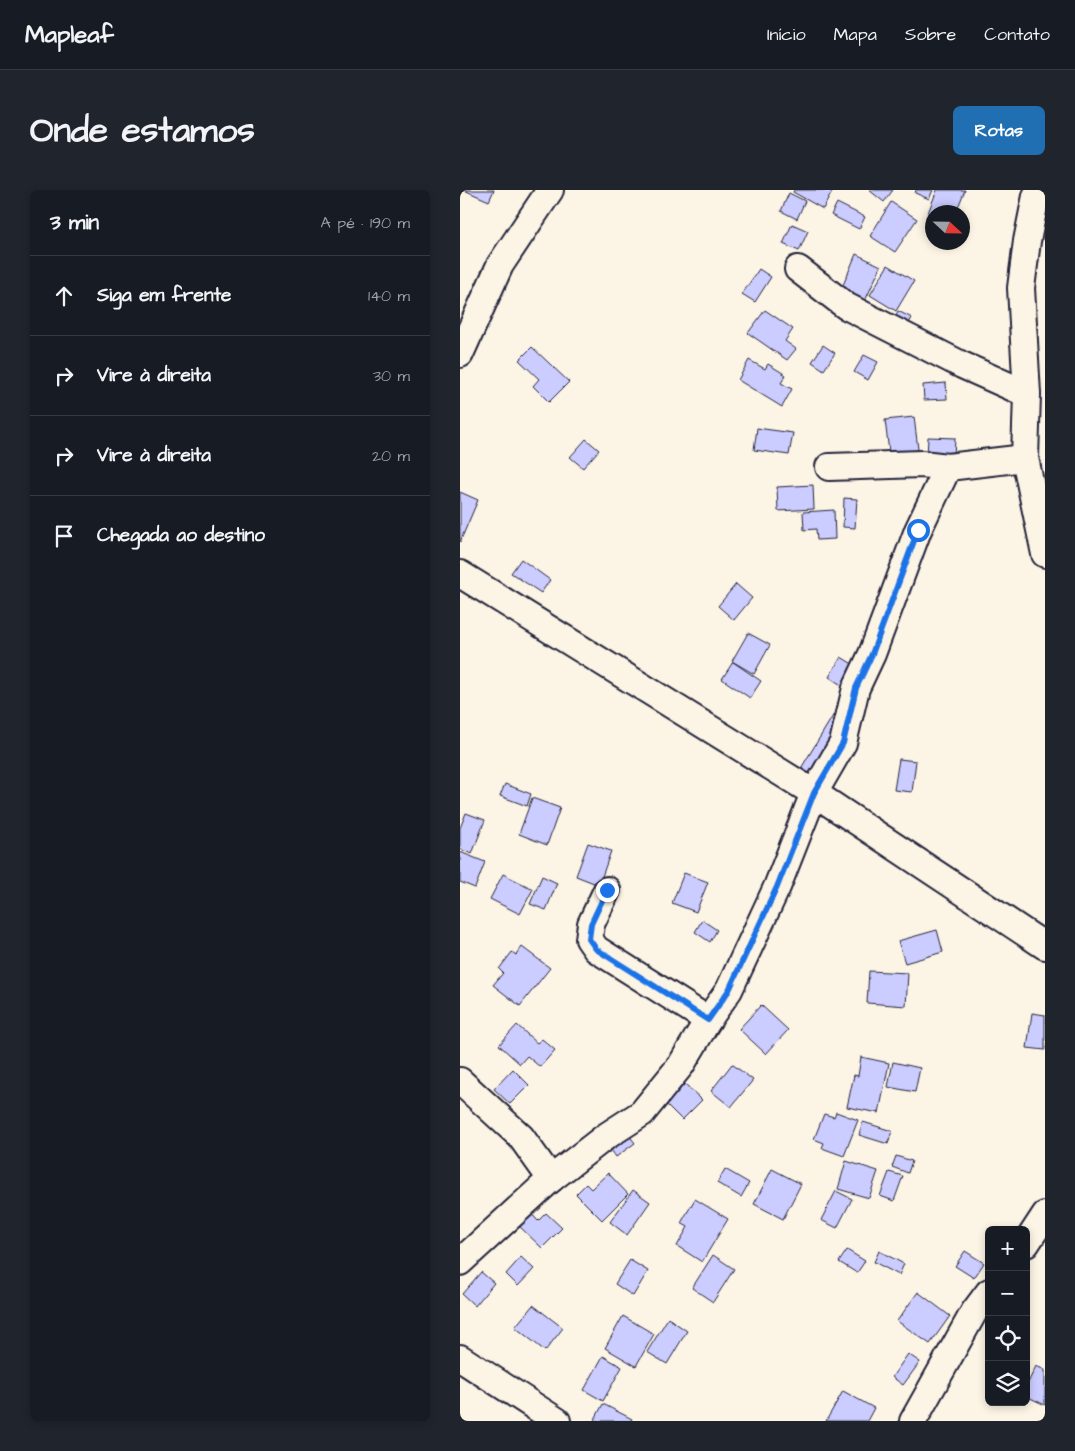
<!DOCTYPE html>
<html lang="pt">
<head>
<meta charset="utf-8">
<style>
  :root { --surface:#171b24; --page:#20242c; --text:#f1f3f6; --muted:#9ea1a6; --line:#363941; --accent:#1f6fb2 }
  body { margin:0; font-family:"Architects Daughter",sans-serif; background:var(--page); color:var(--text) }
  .controls { position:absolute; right:15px; bottom:15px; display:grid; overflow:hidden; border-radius:8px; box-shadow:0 2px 8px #0003 }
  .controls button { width:45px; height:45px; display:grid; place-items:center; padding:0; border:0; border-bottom:1px solid var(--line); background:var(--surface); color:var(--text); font:25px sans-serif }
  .compass { position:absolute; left:465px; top:15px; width:45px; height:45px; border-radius:50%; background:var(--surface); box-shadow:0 2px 8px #0003; rotate:112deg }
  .stop { position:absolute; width:15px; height:15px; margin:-11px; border:4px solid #1a73e8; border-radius:50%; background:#fff }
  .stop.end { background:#1a73e8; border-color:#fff; box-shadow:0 1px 5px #0008 }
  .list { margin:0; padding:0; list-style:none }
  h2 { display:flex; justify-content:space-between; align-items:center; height:65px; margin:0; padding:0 20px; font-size:21px }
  h2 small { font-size:16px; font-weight:400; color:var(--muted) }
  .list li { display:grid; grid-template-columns:32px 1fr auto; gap:15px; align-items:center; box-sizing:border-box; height:80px; padding:0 20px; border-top:1px solid var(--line) }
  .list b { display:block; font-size:19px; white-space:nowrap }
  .list em { font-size:16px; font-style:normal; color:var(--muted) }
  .icon { flex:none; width:28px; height:28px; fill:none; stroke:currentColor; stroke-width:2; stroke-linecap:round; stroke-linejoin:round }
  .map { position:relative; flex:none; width:585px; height:1231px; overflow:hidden; border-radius:8px }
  header { display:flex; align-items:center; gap:30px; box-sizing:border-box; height:70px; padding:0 25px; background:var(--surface); border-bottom:1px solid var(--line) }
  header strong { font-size:24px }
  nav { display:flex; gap:28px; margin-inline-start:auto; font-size:18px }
  .intro { display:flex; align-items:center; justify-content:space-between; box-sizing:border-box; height:120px; padding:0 30px }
  h1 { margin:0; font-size:35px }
  .button { padding:12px 22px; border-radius:8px; background:var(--accent); color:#fff; font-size:18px; font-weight:700 }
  main { display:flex; gap:30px; padding:0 30px }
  aside { flex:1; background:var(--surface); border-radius:8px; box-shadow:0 2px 8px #0003 }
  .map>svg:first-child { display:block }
</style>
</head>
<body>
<header>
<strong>Mapleaf</strong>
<nav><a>Início</a><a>Mapa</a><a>Sobre</a><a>Contato</a></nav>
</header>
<div class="intro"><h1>Onde estamos</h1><a class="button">Rotas</a></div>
<main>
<aside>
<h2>3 min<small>A pé · 190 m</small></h2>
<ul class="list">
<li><svg class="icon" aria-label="ahead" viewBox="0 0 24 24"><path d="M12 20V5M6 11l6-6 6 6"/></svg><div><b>Siga em frente</b></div><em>140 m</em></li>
<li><svg class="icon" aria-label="right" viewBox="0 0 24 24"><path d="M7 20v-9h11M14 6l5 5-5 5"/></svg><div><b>Vire à direita</b></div><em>30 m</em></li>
<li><svg class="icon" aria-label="right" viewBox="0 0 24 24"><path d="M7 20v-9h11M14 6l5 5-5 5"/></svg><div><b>Vire à direita</b></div><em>20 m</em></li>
<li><svg class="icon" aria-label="arrive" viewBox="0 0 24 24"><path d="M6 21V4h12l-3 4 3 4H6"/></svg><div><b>Chegada ao destino</b></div></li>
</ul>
</aside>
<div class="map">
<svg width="585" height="1231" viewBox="0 0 585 1231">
  <rect width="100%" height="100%" fill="#fcf5e5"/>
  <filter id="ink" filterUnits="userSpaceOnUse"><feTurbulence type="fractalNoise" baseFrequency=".02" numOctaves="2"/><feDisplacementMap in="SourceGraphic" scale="10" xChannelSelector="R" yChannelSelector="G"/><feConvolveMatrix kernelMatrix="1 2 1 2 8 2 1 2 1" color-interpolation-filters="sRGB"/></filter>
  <g filter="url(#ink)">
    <!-- building -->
    <g fill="#cbccff" stroke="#22223b">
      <polygon points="4,0 34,0 29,11"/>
      <polygon points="334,0 373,0 363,19 333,2"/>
      <polygon points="409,0 433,0 424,12"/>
      <polygon points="456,0 473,0 469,9 455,3"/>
      <polygon points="477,0 505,0 496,22 472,22 472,31 466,28"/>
      <polygon points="329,3 345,11 337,29 321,21"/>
      <polygon points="431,12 457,29 435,62 410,46"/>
      <polygon points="377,13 405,27 399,39 371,25"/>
      <polygon points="332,34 348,41 339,61 323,54"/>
      <polygon points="396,64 421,76 405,111 381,100"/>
      <polygon points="428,75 454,91 436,121 410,105"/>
      <polygon points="299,79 311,87 295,112 282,104"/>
      <polygon points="305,120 333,139 325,151 336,159 327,170 288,143"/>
      <polygon points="438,121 452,128 446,138 433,131"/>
      <polygon points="363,155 375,163 364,180 352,172"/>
      <polygon points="72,157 109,192 89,212 73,196 79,189 59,170"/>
      <polygon points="404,165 418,172 408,190 394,182"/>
      <polygon points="289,170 305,179 308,174 326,185 321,193 332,199 322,217 278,190"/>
      <polygon points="486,193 487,209 464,210 463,195"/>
      <polygon points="454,227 459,267 430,270 425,230"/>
      <polygon points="297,238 333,243 329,265 294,260"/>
      <polygon points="468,247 495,248 494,269 467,268"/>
      <polygon points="126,249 139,260 123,278 110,267"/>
      <polygon points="353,295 354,319 318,321 317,297"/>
      <polygon points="0,302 18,310 0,352"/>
      <polygon points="384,308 397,309 395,338 383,337"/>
      <polygon points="374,320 375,349 357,350 356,339 344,340 343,322"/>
      <polygon points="61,369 90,390 81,403 51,383"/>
      <polygon points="276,394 292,408 274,430 258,416"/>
      <polygon points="288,443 310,455 294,484 272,471"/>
      <polygon points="381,467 401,479 389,500 369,487"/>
      <polygon points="273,472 301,491 290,508 262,489"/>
      <polygon points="374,524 386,532 352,588 340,580"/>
      <polygon points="439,569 456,571 452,602 434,600"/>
      <polygon points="45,594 71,604 67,616 40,606"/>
      <polygon points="72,608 100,618 87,655 59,644"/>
      <polygon points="6,623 25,630 12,664 0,659 0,638"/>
      <polygon points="128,653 151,661 139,695 116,686"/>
      <polygon points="0,662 25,672 15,698 0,692"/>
      <polygon points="224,683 248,692 236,722 212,713"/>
      <polygon points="43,684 73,699 60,724 30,709"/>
      <polygon points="82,686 97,693 86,720 70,714"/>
      <polygon points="242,730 257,740 250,752 235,742"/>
      <polygon points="477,740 483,762 445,773 438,751"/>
      <polygon points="62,757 90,778 60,816 33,795 43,783 39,779 52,762 56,765"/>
      <polygon points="409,781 448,783 446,816 407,813"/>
      <polygon points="301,815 328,840 306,864 279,839"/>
      <polygon points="572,823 585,825 585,860 567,858"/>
      <polygon points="57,835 77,853 82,849 95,860 80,877 67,866 60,874 39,855"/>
      <polygon points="401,867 429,873 419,923 387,917 394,885 398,886"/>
      <polygon points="433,872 460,878 455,902 428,897"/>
      <polygon points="272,874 293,890 271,917 251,901"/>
      <polygon points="53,879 69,895 50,914 34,899"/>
      <polygon points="225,894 242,910 222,930 206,914"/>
      <polygon points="376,922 398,930 384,966 362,958 364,953 354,949 364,924 374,927"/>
      <polygon points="403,932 432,941 428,954 399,945"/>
      <polygon points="165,940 175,953 156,967 147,954"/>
      <polygon points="436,966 452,971 448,983 432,977"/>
      <polygon points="386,971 418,981 409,1008 378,999"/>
      <polygon points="265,979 289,993 281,1007 257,993"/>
      <polygon points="312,979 341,994 323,1029 294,1014"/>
      <polygon points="429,982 443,986 434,1011 420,1006"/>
      <polygon points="148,983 168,1004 142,1030 116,1004 126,994 131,999"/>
      <polygon points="173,1000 190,1012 167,1045 150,1032"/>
      <polygon points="376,1001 392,1009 377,1038 361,1030"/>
      <polygon points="235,1009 268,1029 242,1072 217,1056 228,1037 221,1033"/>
      <polygon points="70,1022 78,1031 86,1023 102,1038 82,1058 58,1035"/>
      <polygon points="387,1060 405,1071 397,1083 379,1072"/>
      <polygon points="419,1061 444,1074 439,1085 414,1072"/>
      <polygon points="505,1061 524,1073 514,1088 495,1076"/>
      <polygon points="253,1065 274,1079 253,1112 232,1098"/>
      <polygon points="61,1067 74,1079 58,1096 46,1084"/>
      <polygon points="170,1070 188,1081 173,1106 155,1094"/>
      <polygon points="21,1082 34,1093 15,1116 2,1104"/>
      <polygon points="458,1102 490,1126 470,1154 437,1131"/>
      <polygon points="73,1115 103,1138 85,1161 55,1137"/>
      <polygon points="163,1126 194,1144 176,1176 145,1158"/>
      <polygon points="208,1128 227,1141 207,1174 187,1162"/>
      <polygon points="448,1164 460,1172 443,1195 432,1187"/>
      <polygon points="143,1166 162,1177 143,1211 124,1200"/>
      <polygon points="576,1176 585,1180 585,1215 566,1206 566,1197"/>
      <polygon points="383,1201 414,1218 407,1231 366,1231"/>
      <polygon points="143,1214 172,1229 171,1231 134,1231"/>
    </g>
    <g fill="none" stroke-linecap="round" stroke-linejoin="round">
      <!-- minor casing -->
      <g stroke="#22223b" stroke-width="30">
        <g id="minor">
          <polyline points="576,6 567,51 561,98 567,204 565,268 585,364"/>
          <polyline points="338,79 386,116 502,175 567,204"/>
          <polyline points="0,164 40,75 90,0"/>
          <polyline points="369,277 462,274 488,277"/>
          <polyline points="0,384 354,603 585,756"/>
          <polyline points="147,700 131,734 129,749 136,759 248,830"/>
          <polyline points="0,891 61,947 91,989"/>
          <polyline points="566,1054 585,1025"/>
          <polyline points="0,1072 91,989 145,947 182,923 221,875 248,830 269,800 317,697 354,603 383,553 396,498 412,464 458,340 488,277 565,268"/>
          <polyline points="0,1168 97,1231"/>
          <polyline points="453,1231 514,1122 529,1102"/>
        </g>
      </g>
      <!-- minor -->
      <use href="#minor" stroke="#fcf5e5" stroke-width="26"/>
    </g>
  </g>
  <g fill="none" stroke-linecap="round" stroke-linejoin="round" filter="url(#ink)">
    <!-- route -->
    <polyline stroke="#1a73e8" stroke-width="6" points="147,700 131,734 129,749 136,759 248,830 269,800 317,697 354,603 383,553 396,498 412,464 458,340"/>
  </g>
</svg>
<div class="controls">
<button>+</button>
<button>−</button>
<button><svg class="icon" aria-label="locate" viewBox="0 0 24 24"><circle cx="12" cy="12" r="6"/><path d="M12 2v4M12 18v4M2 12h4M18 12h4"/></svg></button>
<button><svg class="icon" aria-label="layers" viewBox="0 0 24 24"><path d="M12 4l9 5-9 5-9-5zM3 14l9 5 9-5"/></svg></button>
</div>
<svg class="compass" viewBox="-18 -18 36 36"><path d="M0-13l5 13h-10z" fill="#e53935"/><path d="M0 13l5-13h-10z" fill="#9ea1a6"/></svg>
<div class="stop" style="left:458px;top:340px"></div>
<div class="stop end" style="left:147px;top:700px"></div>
</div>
</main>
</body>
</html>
